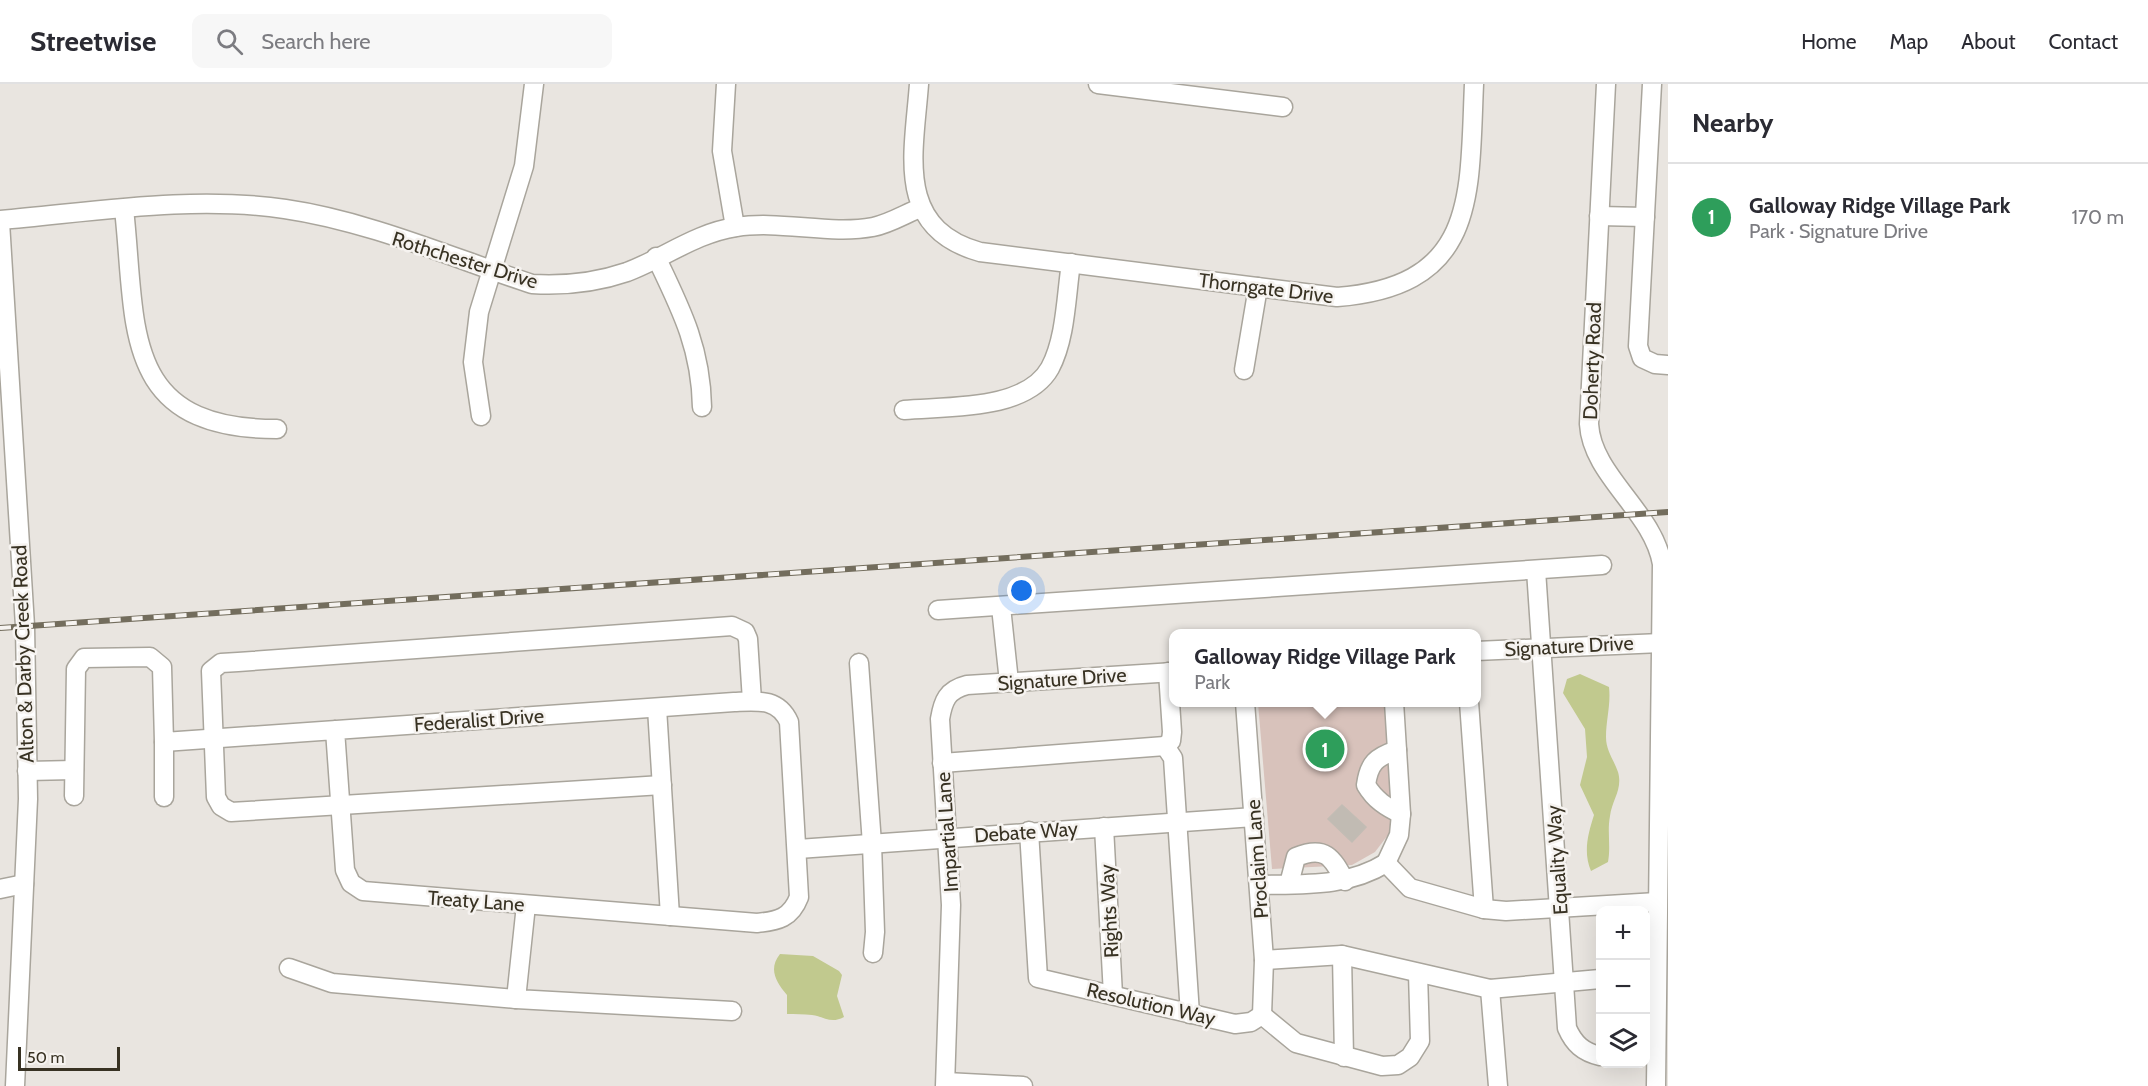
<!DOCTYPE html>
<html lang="en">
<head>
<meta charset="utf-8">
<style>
	body { margin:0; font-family:Cabin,sans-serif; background:#f7f7f7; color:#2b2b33 }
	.controls { position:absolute; right:18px; bottom:18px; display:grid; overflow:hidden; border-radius:12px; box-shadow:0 6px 24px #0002 }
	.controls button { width:54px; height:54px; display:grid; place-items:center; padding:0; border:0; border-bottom:2px solid #e1e1e2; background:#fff; color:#2b2b33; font:30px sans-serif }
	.scale { position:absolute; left:18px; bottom:15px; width:102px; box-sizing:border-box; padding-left:6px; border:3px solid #383223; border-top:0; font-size:16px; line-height:21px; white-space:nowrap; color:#383223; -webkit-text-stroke:4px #f6f3f0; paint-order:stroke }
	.you { position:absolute; left:1022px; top:507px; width:21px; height:21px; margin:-15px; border:4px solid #fff; border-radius:50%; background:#1a73e8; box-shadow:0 0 0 9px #1a73e833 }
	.badge { display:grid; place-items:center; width:39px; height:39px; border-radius:50%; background:#8165e2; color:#fff; font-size:20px; font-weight:700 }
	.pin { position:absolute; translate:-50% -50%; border:3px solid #fff; box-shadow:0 2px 6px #0006 }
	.popup { position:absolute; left:1169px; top:545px; width:312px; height:78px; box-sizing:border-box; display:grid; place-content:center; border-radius:12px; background:#fff; filter:drop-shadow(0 2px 4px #0005); font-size:20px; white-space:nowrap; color:#7c7c81 }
	.popup b { font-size:22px; color:#2b2b33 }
	.popup::after { content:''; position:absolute; left:50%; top:100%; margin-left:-12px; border:12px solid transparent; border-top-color:#fff }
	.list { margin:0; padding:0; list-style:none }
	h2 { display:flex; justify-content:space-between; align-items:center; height:78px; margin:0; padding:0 24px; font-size:26px }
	h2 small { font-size:20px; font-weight:400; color:#7c7c81 }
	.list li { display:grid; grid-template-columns:39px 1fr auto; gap:18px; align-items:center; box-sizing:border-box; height:108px; padding:0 24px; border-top:2px solid #e1e1e2 }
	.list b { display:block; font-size:22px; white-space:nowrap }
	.list p { margin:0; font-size:20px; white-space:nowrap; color:#7c7c81 }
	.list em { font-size:20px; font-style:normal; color:#7c7c81 }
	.icon { flex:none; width:33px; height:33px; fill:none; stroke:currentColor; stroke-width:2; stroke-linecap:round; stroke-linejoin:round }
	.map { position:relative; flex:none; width:1668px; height:1002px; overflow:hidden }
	header { display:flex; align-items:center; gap:36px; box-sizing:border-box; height:84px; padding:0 30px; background:#fff; border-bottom:2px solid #e1e1e2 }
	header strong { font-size:28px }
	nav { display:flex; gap:33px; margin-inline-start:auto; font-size:21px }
	.search { width:420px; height:54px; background:#f7f7f7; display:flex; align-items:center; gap:15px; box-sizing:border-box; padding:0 21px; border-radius:12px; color:#7c7c81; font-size:22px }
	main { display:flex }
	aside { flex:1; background:#fff }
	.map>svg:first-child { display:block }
	.green { fill:#d8c2bb }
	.water { fill:#c1c98e }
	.building { fill:#c1bbb3; stroke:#c2bcb4; stroke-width:1.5 }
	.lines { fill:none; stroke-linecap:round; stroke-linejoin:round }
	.minor-casing { stroke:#a9a59c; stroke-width:21 }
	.minor { stroke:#fff; stroke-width:18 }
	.rail-casing { stroke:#736d5d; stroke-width:6 }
	.rail { stroke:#f6f3f0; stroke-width:4; stroke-dasharray:11; stroke-linecap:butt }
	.labels { text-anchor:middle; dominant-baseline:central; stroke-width:5; stroke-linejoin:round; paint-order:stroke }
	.street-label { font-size:20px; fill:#383223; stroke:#f6f3f0 }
</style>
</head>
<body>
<header>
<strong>Streetwise</strong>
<div class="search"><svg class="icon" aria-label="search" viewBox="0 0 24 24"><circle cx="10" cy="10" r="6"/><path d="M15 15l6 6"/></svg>Search here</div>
<nav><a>Home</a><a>Map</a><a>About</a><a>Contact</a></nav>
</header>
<main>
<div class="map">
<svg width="1668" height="1002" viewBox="0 0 1668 1002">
	<rect width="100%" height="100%" fill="#e9e5e0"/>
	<path class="green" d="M1258,619H1384L1393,716L1391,747L1375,768L1352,781L1272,785Z"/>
	<g class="water">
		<path d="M1580,590L1609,603C1611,620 1606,636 1606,653C1606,667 1614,676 1618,688C1623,705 1612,716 1610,732C1607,748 1611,762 1608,778L1591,787C1583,768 1588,750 1594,731L1580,701L1587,673L1585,645L1563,609L1567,595Z"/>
		<path d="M780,870L813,872L839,887L842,891L837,912L844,933C831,940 825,933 812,931C804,930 795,930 787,930V911C776,898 768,885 780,870Z"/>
	</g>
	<path class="building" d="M1342,721L1366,743L1352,758L1328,735Z"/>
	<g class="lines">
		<g class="minor-casing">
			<g id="minor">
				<path d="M726,0L722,67L735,143"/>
				<path d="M919,0C914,69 894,144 980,168L1337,213C1478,202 1469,112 1474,0"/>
				<path d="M1098,0L1283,23"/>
				<path d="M1606,0L1589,340C1592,392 1653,427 1662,480L1656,1002"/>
				<path d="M1652,0L1638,262L1642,274L1655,280L1668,281"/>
				<path d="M124,125C137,241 119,345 277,345"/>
				<path d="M1599,132L1645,133"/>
				<path d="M0,136C93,128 192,111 285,125C368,137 453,174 532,200C566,202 595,199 627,188C664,174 696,149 736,143C781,136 829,151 873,143C889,140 905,130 920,124"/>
				<path d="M0,138L25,542L28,715L15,1002"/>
				<path d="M656,173C681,225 701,264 702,323"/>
				<path d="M1244,286L1258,203"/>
				<path d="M904,326C947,322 1026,327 1050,284C1066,254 1066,212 1071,179"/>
				<path d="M481,332L473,278L479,228L524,82L534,0"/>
				<path d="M1536,486L1567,944C1574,960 1583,968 1600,972"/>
				<path d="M1001,523L1009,598"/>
				<path d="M938,526L1602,481"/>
				<path d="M1476,567L1661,559"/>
				<path d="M859,579L872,760L875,848L873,869"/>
				<path d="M1245,618L1264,876L1262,931"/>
				<path d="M1469,618L1484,825"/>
				<path d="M657,624L670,832"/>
				<path d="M164,658V713"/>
				<path d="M1165,662L1173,674L1190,930"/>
				<path d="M1397,666C1376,673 1369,679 1366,701C1375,716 1386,723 1401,730"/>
				<path d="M942,679L1165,662L1171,657L1172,648L1168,588"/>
				<path d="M27,687L74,686"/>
				<path d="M662,701L231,728L221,722L216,713L211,587L221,579L238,578L732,542L745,548L748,555L752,617"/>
				<path d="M74,712L76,585L84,574L150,573L162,583L164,658L734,618C758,617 778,614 789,638L799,813C791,834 778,837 757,839L363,807L351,799L345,786L335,646"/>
				<path d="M1104,743L1113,911"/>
				<path d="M1029,747L1038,894L1235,940L1251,938L1262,931"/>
				<path d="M798,765L1254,733"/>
				<path d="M1386,779L1399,751L1401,730L1394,618"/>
				<path d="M1289,800L1296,773C1325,761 1332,773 1345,797"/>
				<path d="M1259,801C1303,800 1348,803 1386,779L1410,804L1484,825L1506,827L1657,818"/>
				<path d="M0,805L24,800"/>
				<path d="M526,821L516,915L732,927"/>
				<path d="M1342,871L1344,973"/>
				<path d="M1264,876L1342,871L1490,905L1600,895"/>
				<path d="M289,884L332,899L516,915"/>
				<path d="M1490,905L1498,1002"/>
				<path d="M1262,931L1296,959L1382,982L1398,981L1410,973L1420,957L1418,889"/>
				<path d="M946,998L1023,1002"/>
				<path d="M945,1002L951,821L940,635C943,617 947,606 967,601L1174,588"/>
			</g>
		</g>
		<use href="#minor" class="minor"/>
		<g class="rail-casing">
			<path id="rail" d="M0,544L1668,428"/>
		</g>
		<use href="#rail" class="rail"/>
	</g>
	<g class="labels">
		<g class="street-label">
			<text transform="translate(465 176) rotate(17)">Rothchester Drive</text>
			<text transform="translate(1266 204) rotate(7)">Thorngate Drive</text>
			<text transform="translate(1592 277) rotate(-88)">Doherty Road</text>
			<text transform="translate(1569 562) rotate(-3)">Signature Drive</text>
			<text transform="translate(23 570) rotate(-92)">Alton &amp; Darby Creek Road</text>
			<text transform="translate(1062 595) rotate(-4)">Signature Drive</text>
			<text transform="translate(479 636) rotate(-4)">Federalist Drive</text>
			<text transform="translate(947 748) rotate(-94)">Impartial Lane</text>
			<text transform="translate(1026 748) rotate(-4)">Debate Way</text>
			<text transform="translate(1257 775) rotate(-94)">Proclaim Lane</text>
			<text transform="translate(1557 776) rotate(-94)">Equality Way</text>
			<text transform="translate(476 817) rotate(4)">Treaty Lane</text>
			<text transform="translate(1109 827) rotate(-93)">Rights Way</text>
			<text transform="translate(1151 920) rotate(13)">Resolution Way</text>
		</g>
	</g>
</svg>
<div class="controls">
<button>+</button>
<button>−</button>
<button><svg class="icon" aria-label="layers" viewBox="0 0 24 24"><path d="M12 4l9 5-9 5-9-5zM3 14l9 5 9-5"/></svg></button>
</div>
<div class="scale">50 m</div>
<div class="you"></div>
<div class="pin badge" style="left:1325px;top:665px;background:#2e9e5b">1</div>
<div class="popup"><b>Galloway Ridge Village Park</b>Park</div>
</div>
<aside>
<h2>Nearby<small></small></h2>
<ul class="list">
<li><span class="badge" style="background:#2e9e5b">1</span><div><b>Galloway Ridge Village Park</b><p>Park · Signature Drive</p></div><em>170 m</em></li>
</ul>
</aside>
</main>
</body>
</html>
